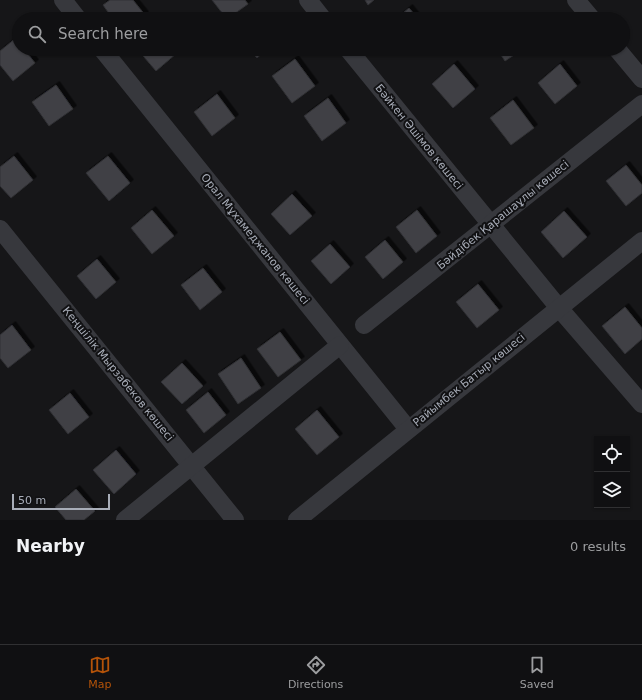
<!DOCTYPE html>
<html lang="en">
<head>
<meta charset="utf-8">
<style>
	body { margin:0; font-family:"DejaVu Sans",sans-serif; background:#1e1e20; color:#f1f3f6 }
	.controls { position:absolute; right:12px; bottom:12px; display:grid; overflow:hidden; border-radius:0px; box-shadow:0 1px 3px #0004 }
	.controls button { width:36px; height:36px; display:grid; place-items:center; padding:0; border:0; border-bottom:1px solid #303032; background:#101012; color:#f1f3f6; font:20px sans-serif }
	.scale { position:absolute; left:12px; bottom:10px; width:98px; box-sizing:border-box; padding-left:4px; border:2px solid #a8adb8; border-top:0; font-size:11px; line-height:14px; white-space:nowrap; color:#a8adb8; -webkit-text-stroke:3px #111113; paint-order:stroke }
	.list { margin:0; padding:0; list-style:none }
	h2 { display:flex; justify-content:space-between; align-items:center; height:52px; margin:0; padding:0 16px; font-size:17px }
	h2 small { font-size:13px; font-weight:400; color:#9c9d9f }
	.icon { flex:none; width:22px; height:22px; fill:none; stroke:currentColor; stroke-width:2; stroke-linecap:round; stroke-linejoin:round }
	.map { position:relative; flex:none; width:642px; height:520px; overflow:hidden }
	.search { position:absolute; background:#101012; box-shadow:0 1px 3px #0004; left:12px; right:12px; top:12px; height:44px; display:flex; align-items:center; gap:10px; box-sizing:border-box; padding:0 14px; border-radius:22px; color:#9c9d9f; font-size:15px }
	.sheet { height:124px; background:#101012 }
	nav { display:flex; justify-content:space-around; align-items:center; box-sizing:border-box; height:56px; border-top:1px solid #303032; background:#101012; font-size:11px; color:#9c9d9f }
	nav a { display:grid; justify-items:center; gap:2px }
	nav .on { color:#b45309 }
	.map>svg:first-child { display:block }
	.building { fill:#404145; stroke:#303034; filter:url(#shadow) }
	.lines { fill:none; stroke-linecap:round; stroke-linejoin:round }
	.minor { stroke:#37383d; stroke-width:18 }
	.labels { text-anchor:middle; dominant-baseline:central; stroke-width:4; stroke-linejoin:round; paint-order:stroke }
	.street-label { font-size:11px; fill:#a8adb8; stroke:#111113 }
</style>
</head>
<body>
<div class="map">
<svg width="642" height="520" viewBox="0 0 642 520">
	<defs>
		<filter id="shadow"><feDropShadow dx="3.5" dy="-3.5" stdDeviation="0" flood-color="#0009"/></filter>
	</defs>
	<rect width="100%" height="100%" fill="#161618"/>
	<g class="building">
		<path d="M110,0H133L145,15L140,19H113L103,5Z"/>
		<path d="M212,0H245L248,4L227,19Z"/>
		<path d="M365,0H374L368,5Z"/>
		<path d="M409,8L418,19H396Z"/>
		<path d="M16,38L19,43V49H24L35,63L13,81L0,65V51Z"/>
		<path d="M140,49H173L177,53L156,71L138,50Z"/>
		<path d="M249,49H267L257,58Z"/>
		<path d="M497,49H523L505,61Z"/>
		<path d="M295,59L315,86L292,103L272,76Z"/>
		<path d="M454,64L475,89L453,108L432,84Z"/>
		<path d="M560,64L577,86L555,104L538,83Z"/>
		<path d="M56,85L73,109L49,126L32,102Z"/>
		<path d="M217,94L235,118L212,136L194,112Z"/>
		<path d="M328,98L346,123L322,141L304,116Z"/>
		<path d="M513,100L534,128L511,145L490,118Z"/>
		<path d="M14,156L33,180L11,198L0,186V167Z"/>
		<path d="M108,156L130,183L109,201L86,173Z"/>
		<path d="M626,165L642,185V193L626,206L606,181Z"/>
		<path d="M292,194L312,216L290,235L271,214Z"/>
		<path d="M152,210L174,236L152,254L131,228Z"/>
		<path d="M417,210L437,236L416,253L396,227Z"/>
		<path d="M564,211L587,237L563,258L541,232Z"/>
		<path d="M385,240L403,262L383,279L365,257Z"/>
		<path d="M330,244L350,267L331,284L311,261Z"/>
		<path d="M97,259L116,282L96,299L77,276Z"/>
		<path d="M203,268L222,292L200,310L181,285Z"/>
		<path d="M478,284L499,310L477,328L456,302Z"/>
		<path d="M625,307L642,328V339L625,354L602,326Z"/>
		<path d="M12,325L31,350L8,368L0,358V335Z"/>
		<path d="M280,332L301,360L278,377L257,349Z"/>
		<path d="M241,358L261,388L238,404L218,374Z"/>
		<path d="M182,363L203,386L182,404L161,382Z"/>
		<path d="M208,392L226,415L204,433L186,410Z"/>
		<path d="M70,393L89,417L68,434L49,410Z"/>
		<path d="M317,410L339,437L317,455L295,429Z"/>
		<path d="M116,450L136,474L114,494L93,470Z"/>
		<path d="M76,489L95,511L84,520H66L55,507Z"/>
	</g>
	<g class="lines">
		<g class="minor">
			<path d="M63,0L78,19"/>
			<path d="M308,0L323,19"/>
			<path d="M576,0L592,19"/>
			<path d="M102,49L408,429"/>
			<path d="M348,49L559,308L642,404"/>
			<path d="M617,49L642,79"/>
			<path d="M0,229L235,520"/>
			<path d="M364,325L642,104"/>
			<path d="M125,520L340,345"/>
			<path d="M297,520L642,241"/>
		</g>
	</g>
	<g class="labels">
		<g class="street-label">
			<text transform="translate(419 137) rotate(51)">Бәйкен Әшімов көшесі</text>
			<text transform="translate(503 215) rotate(-39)">Бәйдібек Қарашаұлы көшесі</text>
			<text transform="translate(255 239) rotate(51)">Орал Мұхамеджанов көшесі</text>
			<text transform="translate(118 374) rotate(51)">Кеңшілік Мырзабеков көшесі</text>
			<text transform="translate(469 380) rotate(-39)">Райымбек Батыр көшесі</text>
		</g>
	</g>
</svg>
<div class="controls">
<button><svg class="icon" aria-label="locate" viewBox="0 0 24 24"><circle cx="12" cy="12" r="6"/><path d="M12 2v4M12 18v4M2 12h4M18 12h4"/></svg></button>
<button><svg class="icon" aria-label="layers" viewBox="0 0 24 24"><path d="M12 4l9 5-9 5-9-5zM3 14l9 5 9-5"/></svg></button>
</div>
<div class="scale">50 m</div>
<div class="search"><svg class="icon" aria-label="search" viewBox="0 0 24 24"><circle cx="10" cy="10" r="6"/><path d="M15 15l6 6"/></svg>Search here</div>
</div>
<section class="sheet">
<h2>Nearby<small>0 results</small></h2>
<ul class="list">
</ul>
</section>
<nav>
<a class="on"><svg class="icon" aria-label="map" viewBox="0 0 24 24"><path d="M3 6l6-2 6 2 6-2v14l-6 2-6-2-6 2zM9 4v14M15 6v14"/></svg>Map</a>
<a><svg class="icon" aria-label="directions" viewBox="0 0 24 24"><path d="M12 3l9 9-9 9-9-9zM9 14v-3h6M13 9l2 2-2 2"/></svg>Directions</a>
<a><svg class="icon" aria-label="saved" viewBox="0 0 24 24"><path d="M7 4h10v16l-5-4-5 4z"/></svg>Saved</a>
</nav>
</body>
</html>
